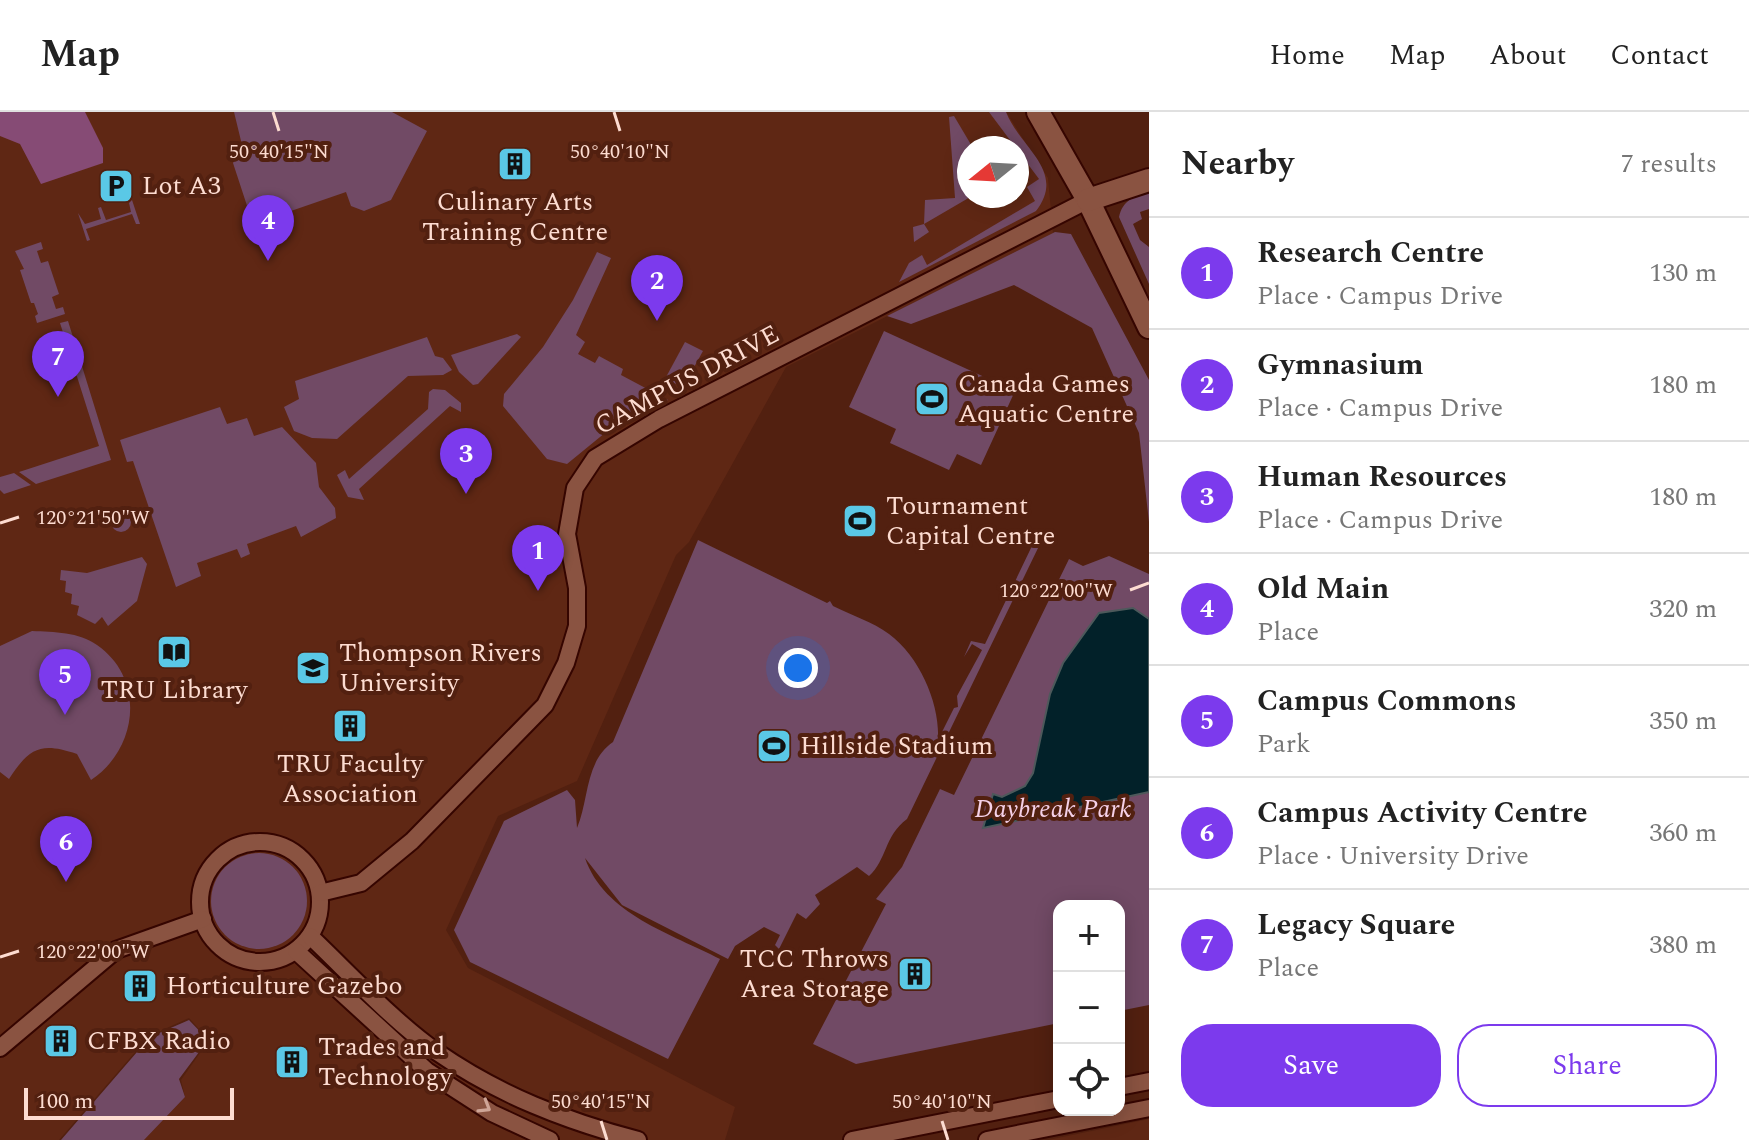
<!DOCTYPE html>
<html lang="en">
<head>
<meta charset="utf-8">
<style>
	body { margin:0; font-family:Spectral,serif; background:#f6f6f6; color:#222 }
	.controls { position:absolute; right:24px; bottom:24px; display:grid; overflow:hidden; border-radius:16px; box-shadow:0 4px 20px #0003 }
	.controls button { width:72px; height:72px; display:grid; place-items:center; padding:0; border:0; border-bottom:2px solid #e0e0e0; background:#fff; color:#222; font:40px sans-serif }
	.compass { position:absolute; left:957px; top:24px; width:72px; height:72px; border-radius:50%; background:#fff; box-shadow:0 4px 20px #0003; rotate:252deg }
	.scale { position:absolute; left:24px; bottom:20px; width:210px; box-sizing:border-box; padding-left:8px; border:4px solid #fddcd1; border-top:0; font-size:22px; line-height:28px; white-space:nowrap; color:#fddcd1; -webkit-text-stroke:6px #522010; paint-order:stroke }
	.you { position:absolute; left:798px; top:556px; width:28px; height:28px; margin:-20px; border:6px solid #fff; border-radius:50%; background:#1a73e8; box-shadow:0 0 0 12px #1a73e833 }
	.badge { display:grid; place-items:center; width:52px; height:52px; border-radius:50%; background:#7c3aed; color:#fff; font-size:26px; font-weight:700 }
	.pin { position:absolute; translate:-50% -66px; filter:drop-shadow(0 2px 4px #0008) }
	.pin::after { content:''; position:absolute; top:42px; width:28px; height:24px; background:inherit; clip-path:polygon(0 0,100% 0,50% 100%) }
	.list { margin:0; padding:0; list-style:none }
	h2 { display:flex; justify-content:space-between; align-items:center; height:104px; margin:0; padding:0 32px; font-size:34px }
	h2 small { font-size:26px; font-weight:400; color:#767676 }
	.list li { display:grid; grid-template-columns:52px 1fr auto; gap:24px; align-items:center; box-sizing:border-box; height:112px; padding:0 32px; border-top:2px solid #e0e0e0 }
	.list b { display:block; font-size:30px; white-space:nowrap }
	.list p { margin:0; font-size:26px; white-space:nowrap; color:#767676 }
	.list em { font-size:26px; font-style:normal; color:#767676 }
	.actions { display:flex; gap:16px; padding:24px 32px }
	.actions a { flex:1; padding:18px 0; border:2px solid #7c3aed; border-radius:32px; text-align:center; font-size:28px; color:#7c3aed }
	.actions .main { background:#7c3aed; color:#fff }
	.icon { flex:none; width:44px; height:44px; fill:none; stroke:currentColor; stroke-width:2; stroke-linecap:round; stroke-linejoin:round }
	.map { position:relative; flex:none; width:1149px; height:1028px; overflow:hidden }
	header { display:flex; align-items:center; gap:48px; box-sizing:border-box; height:112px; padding:0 40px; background:#fff; border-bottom:2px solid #e0e0e0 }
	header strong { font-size:38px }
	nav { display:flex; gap:44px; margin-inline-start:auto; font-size:28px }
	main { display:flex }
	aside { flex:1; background:#fff }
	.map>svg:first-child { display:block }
	.built { fill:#5f2714; fill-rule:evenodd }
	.green { fill:#714a65 }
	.forest { fill:#864b75 }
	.water { fill:#022129; stroke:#4d595b; stroke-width:2 }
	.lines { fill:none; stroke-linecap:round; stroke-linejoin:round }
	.street-casing { stroke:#350500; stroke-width:20 }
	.secondary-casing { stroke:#350500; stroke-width:26 }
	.street { stroke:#8a5341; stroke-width:16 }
	.secondary { stroke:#8a5341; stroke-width:22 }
	.oneway { stroke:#cfa597 }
	.ticks { fill:none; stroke:#fddcd1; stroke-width:3 }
	.labels { text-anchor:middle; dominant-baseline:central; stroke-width:8; stroke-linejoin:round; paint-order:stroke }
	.poi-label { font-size:26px; fill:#fddcd1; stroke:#522010; text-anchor:start }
	.street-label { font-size:26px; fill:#fddcd1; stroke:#522010 }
	.park-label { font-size:26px; font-style:italic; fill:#f5d1e8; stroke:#522010 }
	.ticks-label { font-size:20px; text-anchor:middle; fill:#fddcd1; stroke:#522010; stroke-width:8; stroke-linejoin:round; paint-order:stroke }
</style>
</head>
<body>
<header>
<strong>Map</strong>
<nav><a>Home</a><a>Map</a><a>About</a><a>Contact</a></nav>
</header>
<main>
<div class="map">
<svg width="1149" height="1028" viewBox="0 0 1149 1028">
	<rect width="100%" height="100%" fill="#522010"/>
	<g class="built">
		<path d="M0,0H1006L1048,66L1053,121L786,255L689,430L676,443L577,669L498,704L446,818L468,856L735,995L725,1028H144L185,985L181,968L209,928L189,906L149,924L59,1028H0ZM969,36H1017V84H969Z"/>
		<path d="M1149,1007V1028H1048Z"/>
	</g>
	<g class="green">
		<path d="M234,0H392L427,19L391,88L364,99L351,94L346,80L253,112L233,51L242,33Z"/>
		<path d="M989,0H1006C1020,36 1067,59 1036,99L899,170L909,151L922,143L927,153L1035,89L1027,75L1039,67Z"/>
		<path d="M954,4L973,36H969L972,84L924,112L929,120L914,130L913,115L924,112L925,88L955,86L949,5Z"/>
		<path d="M1149,80V97L1140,100L1142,107L1133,112L1140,128L1149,135V172L1119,105C1123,88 1133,85 1149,80Z"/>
		<path d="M132,88L140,112H136L132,102L86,117L90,128L87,129L78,101L85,112L101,107L98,96L101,95L106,108L131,100L129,91Z"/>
		<path d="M1055,120L1071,122L1149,268V410L1139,321L1092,216L1014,173L911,212L887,204Z"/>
		<path d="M41,130L43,137L37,139L41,151L48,149L59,182L52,185L56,197L63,195L65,202L37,211L35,204L38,202L34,191H31L20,158L24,157L15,139Z"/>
		<path d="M597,140L611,146L576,223L585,230L578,242L595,251L599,244L623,257L621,263L668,288L611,316L567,352L547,347L503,294L504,282L543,235L573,188Z"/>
		<path d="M68,209L111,348L36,372L19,360L99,334L60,211Z"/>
		<path d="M884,219L1015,279L981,353L957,342L949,358L890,331L896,317L849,295Z"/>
		<path d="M517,222L521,225L478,272L473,273L459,260L451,243Z"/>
		<path d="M427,225L435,244L443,246L452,258L443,263L408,264L337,327L312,326L294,319L284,295L299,287L295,269Z"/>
		<path d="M685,230L703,239L683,275L665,267Z"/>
		<path d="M433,277L445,278L461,291V300L450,294L359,377L364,388L348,385L337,363L345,358L349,367L428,297L429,280Z"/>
		<path d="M220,295L227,312L247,306L254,324L282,315L316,351L319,375L335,396L336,406L301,425L296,414L247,432L250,442L241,446L237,437L197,451L201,464L176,475L133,349L127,350L120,328Z"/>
		<path d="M14,361L31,373L4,382L0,378V365Z"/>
		<circle cx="121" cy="410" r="10"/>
		<path d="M698,428L827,491L830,489L833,494C851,503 873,510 889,522C921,546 940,593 938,628L954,596L958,595L957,584L982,538L972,532L964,545L971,529L985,532L1031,436L1028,429L1039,434L907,707C884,724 887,748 869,764L857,755L815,783L820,792L806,807L797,801L779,837L775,833L780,823L764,815L735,834L728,847L622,793L585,746C604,802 672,822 720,847L668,947L470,850L454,818L504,709L567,678L575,688L577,716C589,688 585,649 613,630Z"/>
		<path d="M1109,444L1149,462V893L1119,899V794H1059V911L856,952L813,932L886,792L876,787L902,755L940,677L954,683L1069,447L1083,454Z"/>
		<path d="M142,445L147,452L137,489L108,514L102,505L95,512L77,503L79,494L71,492L72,482L65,480L66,469L60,468L61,458L87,461Z"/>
		<path d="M32,519C54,520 79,520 97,533C146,567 138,637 91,668L77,642C41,630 30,635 9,667L0,660V534Z"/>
		<circle cx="259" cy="789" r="48"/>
		<path d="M189,908L208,928L179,967L185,985L144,1028H61L150,925Z"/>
	</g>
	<path class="forest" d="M0,0H85L103,36V51L41,72L20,32L0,24Z"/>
	<path class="water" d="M1133,496L1149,507V680L983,716L993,682L1002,685L1025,674L1033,661L1050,582L1063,551L1099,501Z"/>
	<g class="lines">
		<g class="street-casing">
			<g id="street">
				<circle cx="260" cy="790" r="60"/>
				<path d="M320,781L361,771L412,729L545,593L566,551L577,514V476L567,422L575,376L595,346L659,307L1088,88"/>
				<path d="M310,824C349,861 394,910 437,940C499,983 566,1009 638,1028"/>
				<path d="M296,839L427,959L492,1001L550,1028"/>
				<path d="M0,936L116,838L203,807"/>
				<path d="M1119,975L1149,969"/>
				<path d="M852,1028L1059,987"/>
				<path d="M987,1028L1149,996"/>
			</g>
		</g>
		<g class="secondary-casing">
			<g id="secondary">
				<path d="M1038,0L1088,88L1149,215"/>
				<path d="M1088,88L1149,68"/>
			</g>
		</g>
		<use href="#street" class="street"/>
		<use href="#secondary" class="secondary"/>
	</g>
	<defs><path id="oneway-chevron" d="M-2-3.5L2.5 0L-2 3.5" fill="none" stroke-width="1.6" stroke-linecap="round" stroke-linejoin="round" transform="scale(2)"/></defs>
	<use class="oneway" href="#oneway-chevron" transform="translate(485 995) rotate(31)"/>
	<path class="ticks" d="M273,0L279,19M614,0L620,19M0,411L19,405M1130,478L1149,471M0,845L19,839M601,1009L607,1028M942,1009L948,1028"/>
	<defs>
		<g id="building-square" transform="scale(1.8)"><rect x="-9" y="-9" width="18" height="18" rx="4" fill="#5ac8e6" stroke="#522010"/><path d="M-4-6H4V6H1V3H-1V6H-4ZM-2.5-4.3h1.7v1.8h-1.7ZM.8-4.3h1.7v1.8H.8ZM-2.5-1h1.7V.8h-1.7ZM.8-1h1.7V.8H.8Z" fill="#111"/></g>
		<g id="parking-square" transform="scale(1.8)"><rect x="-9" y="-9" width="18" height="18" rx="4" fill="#5ac8e6" stroke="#522010"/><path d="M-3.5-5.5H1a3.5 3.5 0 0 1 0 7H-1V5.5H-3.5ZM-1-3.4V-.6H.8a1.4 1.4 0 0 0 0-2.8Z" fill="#111"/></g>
		<g id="stadium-square" transform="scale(1.8)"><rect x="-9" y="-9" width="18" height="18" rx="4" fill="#5ac8e6" stroke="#522010"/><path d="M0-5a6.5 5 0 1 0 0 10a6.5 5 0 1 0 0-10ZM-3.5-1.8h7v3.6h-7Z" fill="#111"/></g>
		<g id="library-square" transform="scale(1.8)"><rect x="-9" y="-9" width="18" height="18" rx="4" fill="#5ac8e6" stroke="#522010"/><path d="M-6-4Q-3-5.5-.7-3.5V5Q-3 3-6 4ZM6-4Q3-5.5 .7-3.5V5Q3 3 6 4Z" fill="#111"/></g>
		<g id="university-square" transform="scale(1.8)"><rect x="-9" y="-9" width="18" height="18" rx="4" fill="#5ac8e6" stroke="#522010"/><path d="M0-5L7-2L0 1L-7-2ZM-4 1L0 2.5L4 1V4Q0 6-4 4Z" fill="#111"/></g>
	</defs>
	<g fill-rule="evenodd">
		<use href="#building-square" x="515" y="52"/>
		<use href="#parking-square" x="116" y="74"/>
		<use href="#stadium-square" x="932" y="287"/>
		<use href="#stadium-square" x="860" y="409"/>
		<use href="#library-square" x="174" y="540"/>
		<use href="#university-square" x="313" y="556"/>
		<use href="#building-square" x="350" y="614"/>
		<use href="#stadium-square" x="774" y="634"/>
		<use href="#building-square" x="915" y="862"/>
		<use href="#building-square" x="140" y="874"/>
		<use href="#building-square" x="61" y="929"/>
		<use href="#building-square" x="292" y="950"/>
	</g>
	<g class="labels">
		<g class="poi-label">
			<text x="142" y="74">Lot A3</text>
			<text x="515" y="90" text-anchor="middle">Culinary Arts<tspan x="515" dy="30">Training Centre</tspan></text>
			<text x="958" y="272">Canada Games<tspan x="958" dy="30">Aquatic Centre</tspan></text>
			<text x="886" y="394">Tournament<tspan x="886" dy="30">Capital Centre</tspan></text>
			<text x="339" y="541">Thompson Rivers<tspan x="339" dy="30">University</tspan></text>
			<text x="174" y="578" text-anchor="middle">TRU Library</text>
			<text x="800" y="634">Hillside Stadium</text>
			<text x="350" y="652" text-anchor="middle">TRU Faculty<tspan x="350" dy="30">Association</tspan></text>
			<text x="889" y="847" text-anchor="end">TCC Throws<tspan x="889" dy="30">Area Storage</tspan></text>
			<text x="166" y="874">Horticulture Gazebo</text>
			<text x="87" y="929">CFBX Radio</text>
			<text x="318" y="935">Trades and<tspan x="318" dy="30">Technology</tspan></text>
		</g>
		<g class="street-label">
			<text transform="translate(687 268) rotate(-28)">CAMPUS DRIVE</text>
		</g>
		<g class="park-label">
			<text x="1053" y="697">Daybreak Park</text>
		</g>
	</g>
	<g class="ticks-label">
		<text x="279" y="46">50°40'15"N</text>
		<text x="620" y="46">50°40'10"N</text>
		<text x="93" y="412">120°21'50"W</text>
		<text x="1056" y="485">120°22'00"W</text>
		<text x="93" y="846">120°22'00"W</text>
		<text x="601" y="996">50°40'15"N</text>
		<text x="942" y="996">50°40'10"N</text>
	</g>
</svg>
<div class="controls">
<button>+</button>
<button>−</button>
<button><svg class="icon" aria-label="locate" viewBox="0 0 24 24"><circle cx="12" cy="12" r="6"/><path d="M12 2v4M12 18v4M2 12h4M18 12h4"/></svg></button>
</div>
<svg class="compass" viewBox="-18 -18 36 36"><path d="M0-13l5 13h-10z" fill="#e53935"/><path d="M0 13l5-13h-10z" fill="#767676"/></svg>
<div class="scale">100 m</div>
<div class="you"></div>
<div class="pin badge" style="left:538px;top:479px">1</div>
<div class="pin badge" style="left:657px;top:209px">2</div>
<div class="pin badge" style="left:466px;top:382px">3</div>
<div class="pin badge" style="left:268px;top:149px">4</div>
<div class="pin badge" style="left:65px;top:603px">5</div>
<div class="pin badge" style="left:66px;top:770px">6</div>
<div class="pin badge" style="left:58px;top:285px">7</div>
</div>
<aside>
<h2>Nearby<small>7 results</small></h2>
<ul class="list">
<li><span class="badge">1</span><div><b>Research Centre</b><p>Place · Campus Drive</p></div><em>130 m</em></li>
<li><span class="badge">2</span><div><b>Gymnasium</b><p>Place · Campus Drive</p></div><em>180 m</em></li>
<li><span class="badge">3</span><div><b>Human Resources</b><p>Place · Campus Drive</p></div><em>180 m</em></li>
<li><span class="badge">4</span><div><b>Old Main</b><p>Place</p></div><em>320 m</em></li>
<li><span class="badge">5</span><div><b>Campus Commons</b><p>Park</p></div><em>350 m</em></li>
<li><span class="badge">6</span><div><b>Campus Activity Centre</b><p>Place · University Drive</p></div><em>360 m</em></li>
<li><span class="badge">7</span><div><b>Legacy Square</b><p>Place</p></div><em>380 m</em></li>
</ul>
<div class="actions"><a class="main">Save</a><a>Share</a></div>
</aside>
</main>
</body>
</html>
